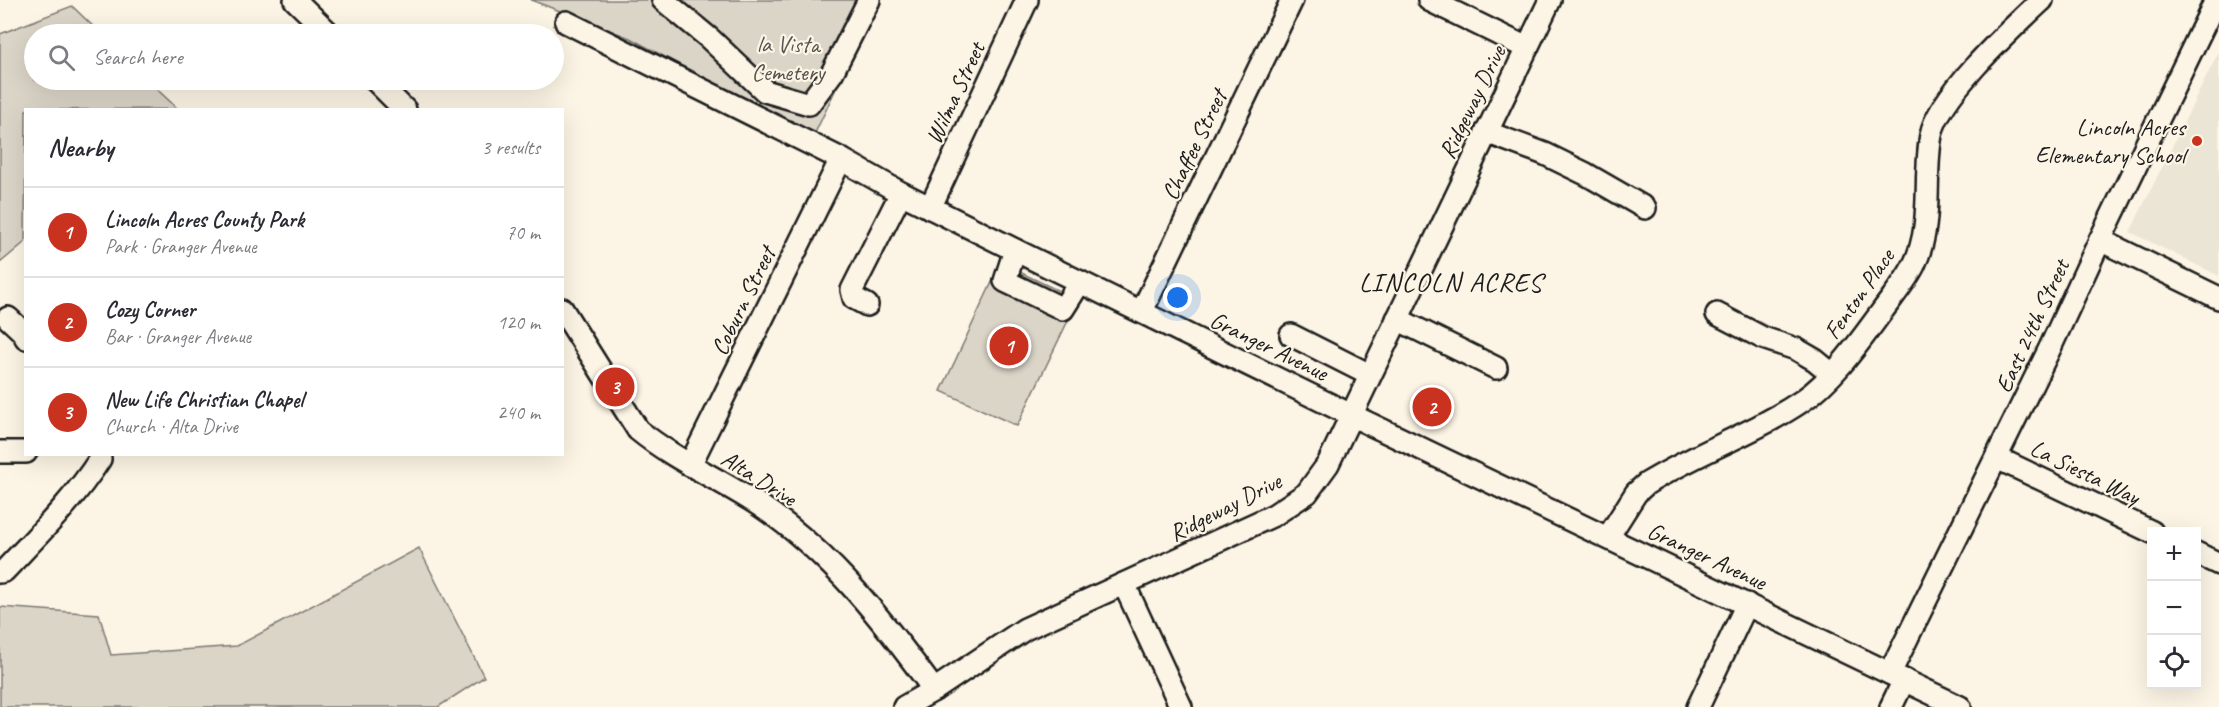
<!DOCTYPE html>
<html lang="en">
<head>
<meta charset="utf-8">
<style>
	body { margin:0; font-family:Caveat,sans-serif; background:#f7f7f7; color:#2b2b33 }
	.controls { position:absolute; right:18px; bottom:18px; display:grid; overflow:hidden; border-radius:0px; box-shadow:0 6px 24px #0002 }
	.controls button { width:54px; height:54px; display:grid; place-items:center; padding:0; border:0; border-bottom:2px solid #e1e1e2; background:#fff; color:#2b2b33; font:30px sans-serif }
	.you { position:absolute; left:1178px; top:298px; width:21px; height:21px; margin:-15px; border:4px solid #fff; border-radius:50%; background:#1a73e8; box-shadow:0 0 0 9px #1a73e833 }
	.badge { display:grid; place-items:center; width:39px; height:39px; border-radius:50%; background:#c8321e; color:#fff; font-size:20px; font-weight:700 }
	.pin { position:absolute; translate:-50% -50%; border:3px solid #fff; box-shadow:0 2px 6px #0006 }
	.list { margin:0; padding:0; list-style:none }
	h2 { display:flex; justify-content:space-between; align-items:center; height:78px; margin:0; padding:0 24px; font-size:26px }
	h2 small { font-size:20px; font-weight:400; color:#7c7c81 }
	.list li { display:grid; grid-template-columns:39px 1fr auto; gap:18px; align-items:center; box-sizing:border-box; height:90px; padding:0 24px; border-top:2px solid #e1e1e2 }
	.list b { display:block; font-size:22px; white-space:nowrap }
	.list p { margin:0; font-size:20px; white-space:nowrap; color:#7c7c81 }
	.list em { font-size:20px; font-style:normal; color:#7c7c81 }
	.icon { flex:none; width:33px; height:33px; fill:none; stroke:currentColor; stroke-width:2; stroke-linecap:round; stroke-linejoin:round }
	.map { position:relative; flex:none; width:2219px; height:707px; overflow:hidden }
	.search { position:absolute; background:#fff; box-shadow:0 6px 24px #0002; left:24px; top:24px; width:540px; height:66px; display:flex; align-items:center; gap:15px; box-sizing:border-box; padding:0 21px; border-radius:33px; color:#7c7c81; font-size:22px }
	.panel { position:absolute; background:#fff; box-shadow:0 6px 24px #0002; left:24px; top:108px; width:540px; height:348px; border-radius:0px }
	.map>svg:first-child { display:block }
	.built { fill:#ebe5d6 }
	.green { fill:#dbd5c8; stroke:#7c7872; stroke-width:1.5 }
	.lines { fill:none; stroke-linecap:round; stroke-linejoin:round }
	.minor-casing { stroke:#1c1c1c; stroke-width:26 }
	.minor { stroke:#fcf5e5; stroke-width:21 }
	.poi-dot { fill:#c8321e; stroke:#fcf5e5; stroke-width:2 }
	.labels { text-anchor:middle; dominant-baseline:central; stroke-width:4.5; stroke-linejoin:round; paint-order:stroke }
	.park-label { font-size:24px; fill:#555450; stroke:#fcf5e5 }
	.street-label { font-size:24px; fill:#1c1c1c; stroke:#fcf5e5 }
	.poi-label { font-size:24px; fill:#1c1c1c; stroke:#fcf5e5; text-anchor:end }
	.quarter-label { font-size:27px; letter-spacing:1.5px; fill:#1c1c1c; stroke:#fcf5e5 }
</style>
</head>
<body>
<div class="map">
<svg width="2219" height="707" viewBox="0 0 2219 707">
	<rect width="100%" height="100%" fill="#fcf5e5"/>
	<filter id="ink" filterUnits="userSpaceOnUse"><feTurbulence type="fractalNoise" baseFrequency=".0167" numOctaves="2"/><feDisplacementMap in="SourceGraphic" scale="12" xChannelSelector="R" yChannelSelector="G"/><feConvolveMatrix kernelMatrix="1 2 1 2 8 2 1 2 1" color-interpolation-filters="sRGB"/></filter>
	<g filter="url(#ink)">
		<path class="built" d="M2219,51V276L2130,232Z"/>
		<g class="green">
			<path d="M531,0H878L815,133L746,101L630,38Z"/>
			<path d="M72,6L101,34H34V80H147L178,109L26,110L25,242L0,263V34Z"/>
			<path d="M1001,263L1078,300L1017,426L941,391Z"/>
			<path d="M419,548L484,677L438,707H0V607L99,614L111,655L237,646Z"/>
		</g>
		<g class="lines">
			<g class="minor-casing">
				<g id="minor">
					<path d="M295,0L330,34"/>
					<path d="M663,0L709,38L765,91L809,104L832,73L869,0"/>
					<path d="M1429,0L1527,48"/>
					<path d="M566,22L841,159L901,193L1015,250L1351,415L1960,707"/>
					<path d="M375,80L405,110"/>
					<path d="M1486,132L1545,154L1586,174L1645,208"/>
					<path d="M930,208L1027,0"/>
					<path d="M2100,240L2219,298"/>
					<path d="M1015,250L1005,281L1063,309L1080,282"/>
					<path d="M867,305L854,298L852,290L901,193"/>
					<path d="M562,309L638,430C676,461 722,480 762,507C832,554 885,623 934,690"/>
					<path d="M1142,311L1292,0"/>
					<path d="M1717,314L1763,338L1796,349L1815,360L1832,374"/>
					<path d="M8,318L23,332L26,338"/>
					<path d="M1397,319L1496,368"/>
					<path d="M1291,335L1370,375"/>
					<path d="M0,452H26"/>
					<path d="M1997,458L2152,532"/>
					<path d="M690,465L841,159"/>
					<path d="M1608,537L1636,493L1646,484C1696,453 1753,434 1802,401C1835,378 1860,341 1883,310C1894,295 1906,281 1914,265C1934,224 1923,178 1931,135C1938,96 2012,28 2042,0"/>
					<path d="M2196,553L2219,564"/>
					<path d="M0,572L4,571C38,535 73,501 100,459"/>
					<path d="M1124,584L1181,707"/>
					<path d="M1890,673L2050,348L2100,240L2216,0"/>
					<path d="M904,707L934,690L1025,629L1274,515L1307,493L1328,464L1550,0"/>
					<path d="M1698,707L1747,604"/>
					<path d="M1891,707L1904,680"/>
				</g>
			</g>
			<use href="#minor" class="minor"/>
		</g>
	</g>
	<circle class="poi-dot" cx="2197" cy="141" r="6"/>
	<g class="labels">
		<g class="park-label">
			<text x="788" y="44">la Vista<tspan x="788" dy="28">Cemetery</tspan></text>
		</g>
		<g class="street-label">
			<text transform="translate(955 93) rotate(-65)">Wilma Street</text>
			<text transform="translate(1472 102) rotate(-64)">Ridgeway Drive</text>
			<text transform="translate(1194 145) rotate(-64)">Chaffee Street</text>
			<text transform="translate(1859 294) rotate(-55)">Fenton Place</text>
			<text transform="translate(743 301) rotate(-64)">Coburn Street</text>
			<text transform="translate(2032 326) rotate(-65)">East 24th Street</text>
			<text transform="translate(1269 346) rotate(26)">Granger Avenue</text>
			<text transform="translate(2085 472) rotate(26)">La Siesta Way</text>
			<text transform="translate(759 478) rotate(32)">Alta Drive</text>
			<text transform="translate(1225 507) rotate(-27)">Ridgeway Drive</text>
			<text transform="translate(1707 556) rotate(25)">Granger Avenue</text>
		</g>
		<g class="poi-label">
			<text x="2185" y="127">Lincoln Acres<tspan x="2185" dy="28">Elementary School</tspan></text>
		</g>
		<g class="quarter-label">
			<text x="1451" y="282">LINCOLN ACRES</text>
		</g>
	</g>
</svg>
<div class="controls">
<button>+</button>
<button>−</button>
<button><svg class="icon" aria-label="locate" viewBox="0 0 24 24"><circle cx="12" cy="12" r="6"/><path d="M12 2v4M12 18v4M2 12h4M18 12h4"/></svg></button>
</div>
<div class="you"></div>
<div class="pin badge" style="left:1009px;top:346px">1</div>
<div class="pin badge" style="left:1432px;top:407px">2</div>
<div class="pin badge" style="left:615px;top:387px">3</div>
<div class="search"><svg class="icon" aria-label="search" viewBox="0 0 24 24"><circle cx="10" cy="10" r="6"/><path d="M15 15l6 6"/></svg>Search here</div>
<section class="panel">
<h2>Nearby<small>3 results</small></h2>
<ul class="list">
<li><span class="badge">1</span><div><b>Lincoln Acres County Park</b><p>Park · Granger Avenue</p></div><em>70 m</em></li>
<li><span class="badge">2</span><div><b>Cozy Corner</b><p>Bar · Granger Avenue</p></div><em>120 m</em></li>
<li><span class="badge">3</span><div><b>New Life Christian Chapel</b><p>Church · Alta Drive</p></div><em>240 m</em></li>
</ul>
</section>
</div>
</body>
</html>
